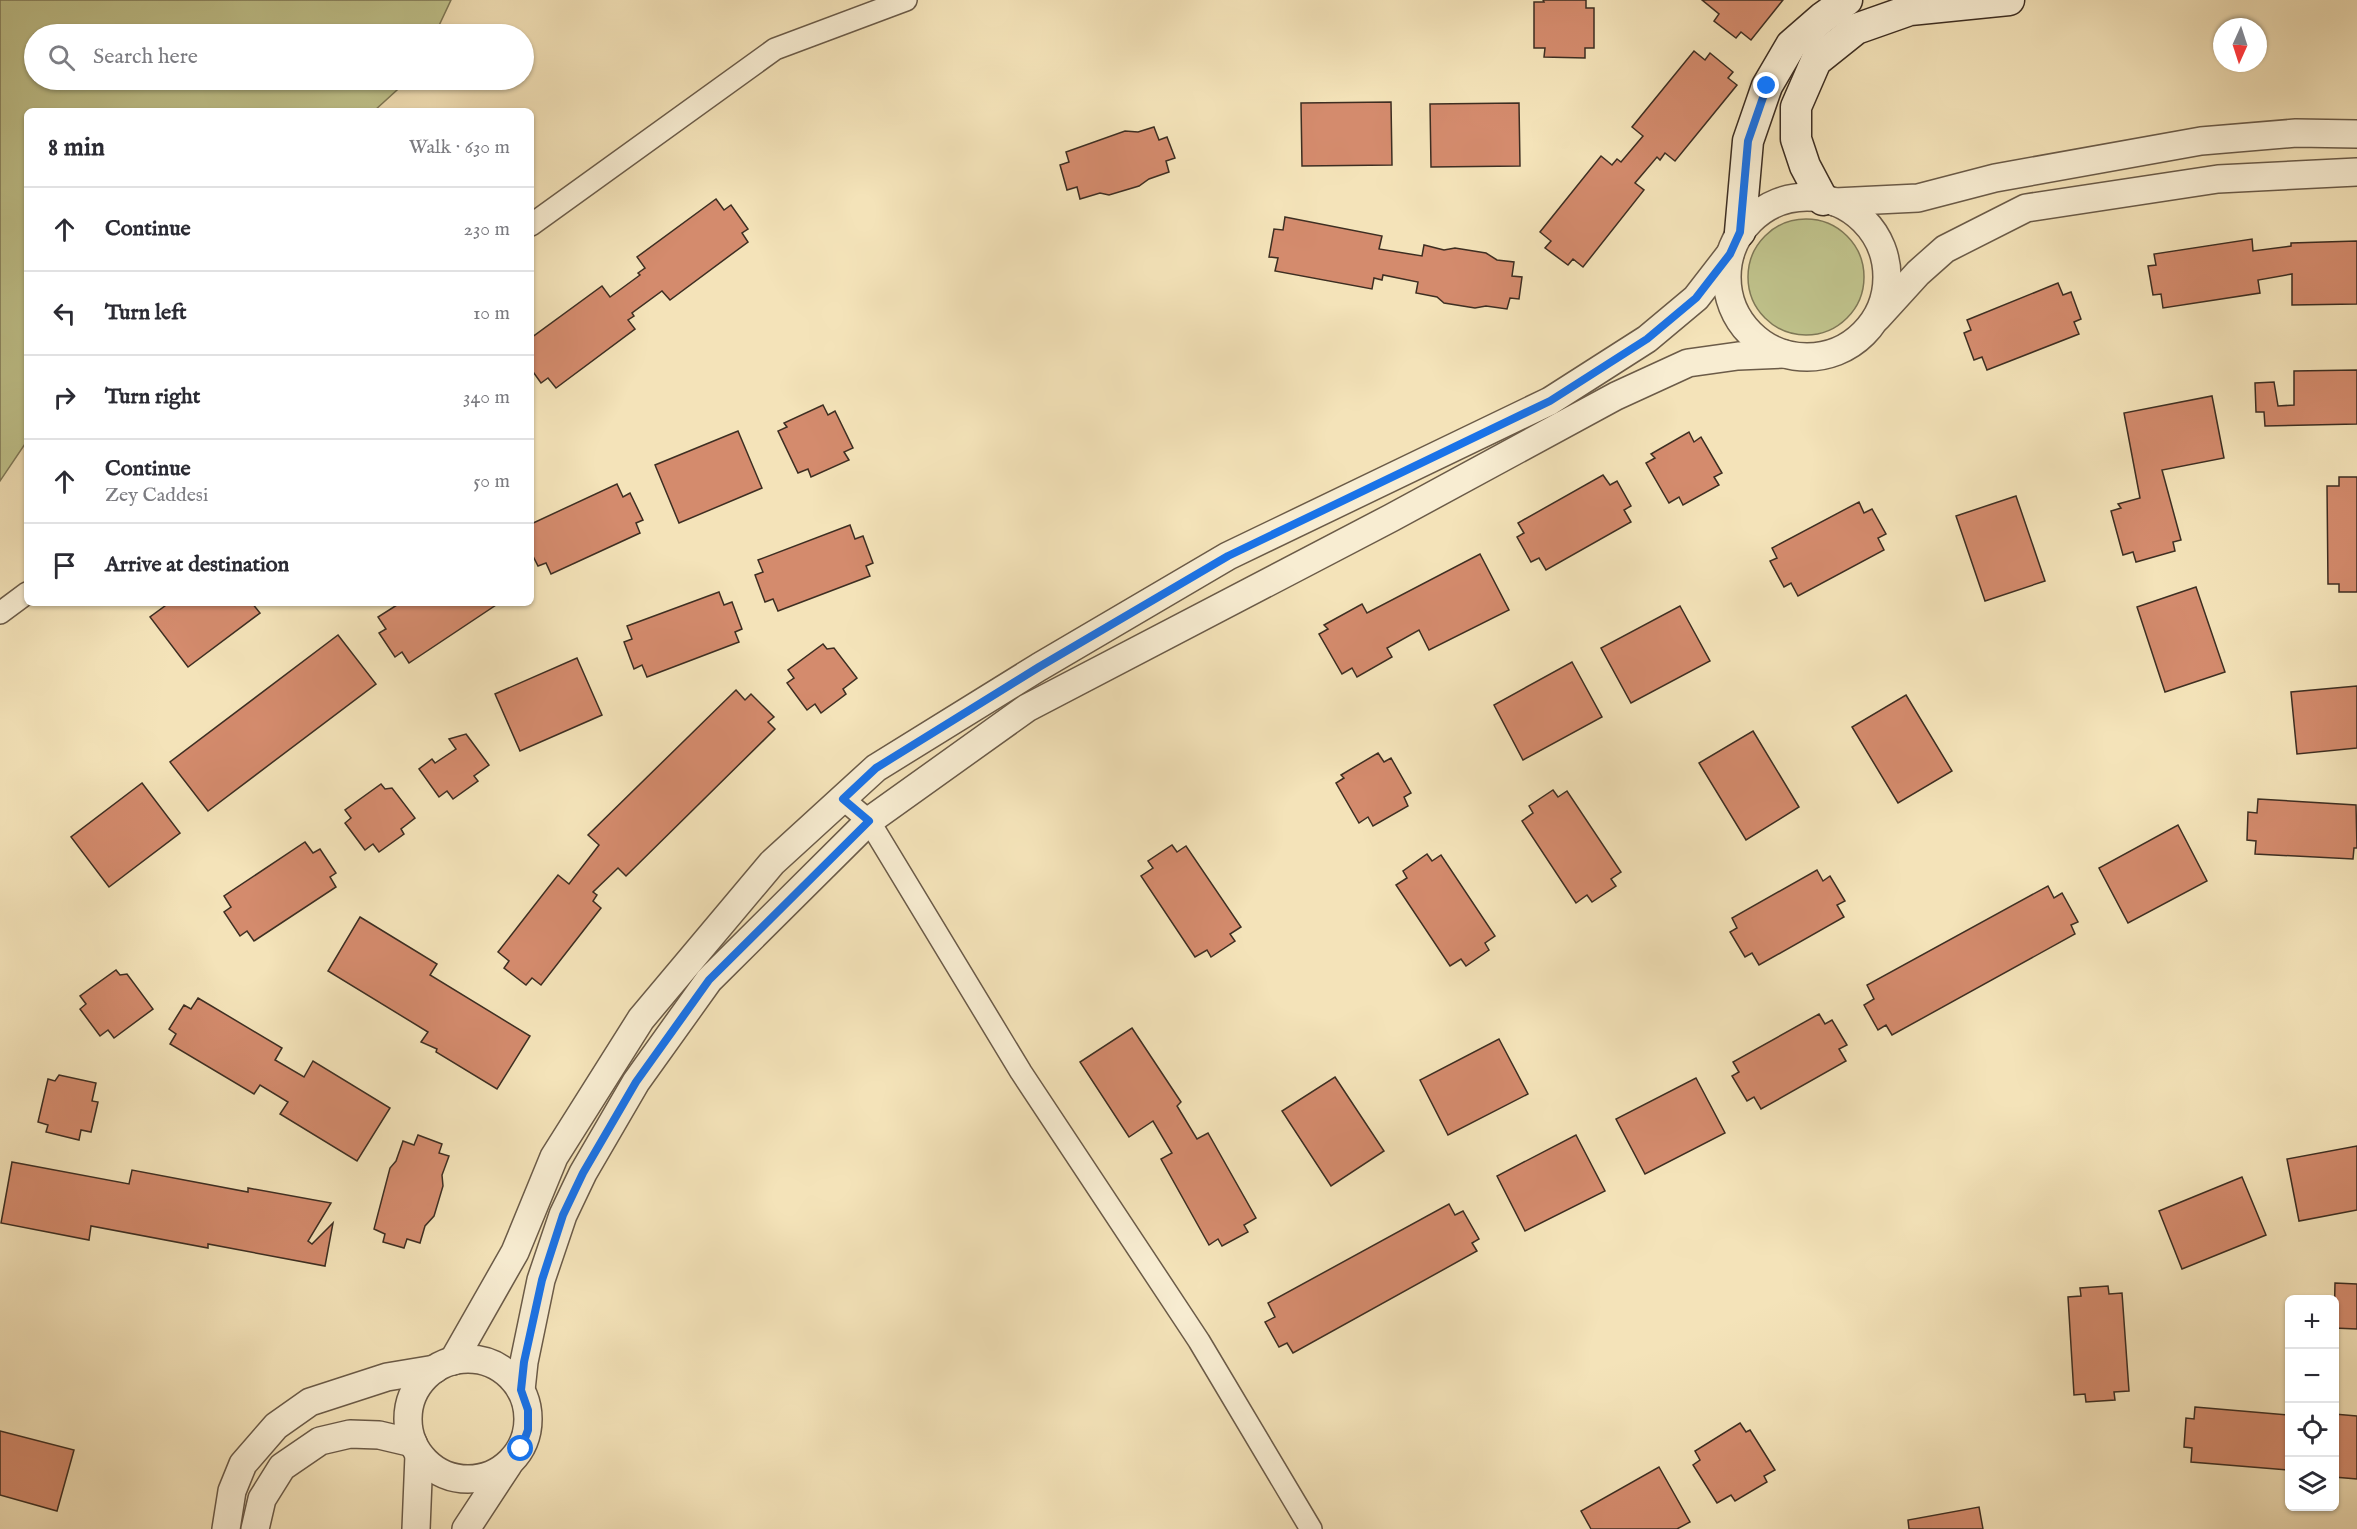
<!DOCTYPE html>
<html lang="en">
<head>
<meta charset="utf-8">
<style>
	body { margin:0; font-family:"IM FELL English",serif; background:#f2f2f3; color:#2b2b33 }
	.controls { position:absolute; right:18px; bottom:18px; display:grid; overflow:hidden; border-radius:9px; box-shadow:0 2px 4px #0004 }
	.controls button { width:54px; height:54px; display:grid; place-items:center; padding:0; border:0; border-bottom:2px solid #e1e1e2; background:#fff; color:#2b2b33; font:30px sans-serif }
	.compass { position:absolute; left:2213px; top:18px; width:54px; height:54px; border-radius:50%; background:#fff; box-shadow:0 2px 4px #0004; rotate:183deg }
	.stop { position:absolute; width:18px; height:18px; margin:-14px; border:4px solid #1a73e8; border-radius:50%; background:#fff }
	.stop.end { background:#1a73e8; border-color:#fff; box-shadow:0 2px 6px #0008 }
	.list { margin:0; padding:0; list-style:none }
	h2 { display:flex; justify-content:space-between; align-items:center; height:78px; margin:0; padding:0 24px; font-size:26px }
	h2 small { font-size:20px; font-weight:400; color:#7c7c81 }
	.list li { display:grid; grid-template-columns:39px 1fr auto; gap:18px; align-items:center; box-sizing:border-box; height:84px; padding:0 24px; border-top:2px solid #e1e1e2 }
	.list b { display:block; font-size:22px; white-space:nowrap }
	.list p { margin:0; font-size:20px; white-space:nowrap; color:#7c7c81 }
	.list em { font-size:20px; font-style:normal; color:#7c7c81 }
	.icon { flex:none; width:33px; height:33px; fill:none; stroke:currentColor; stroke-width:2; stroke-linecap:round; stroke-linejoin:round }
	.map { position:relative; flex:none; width:2357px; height:1529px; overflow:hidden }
	.search { position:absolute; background:#fff; box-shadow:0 2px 4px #0004; left:24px; top:24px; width:510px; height:66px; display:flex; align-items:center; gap:15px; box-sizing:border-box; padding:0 21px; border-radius:33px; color:#7c7c81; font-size:22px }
	.panel { position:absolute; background:#fff; box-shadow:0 2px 4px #0004; left:24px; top:108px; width:510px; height:498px; border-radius:9px }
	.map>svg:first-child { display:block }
	.green { fill:#c0c38c; stroke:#7e7857; stroke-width:1.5 }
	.building { fill:#d48b6d; stroke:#3d2e22; stroke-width:1.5 }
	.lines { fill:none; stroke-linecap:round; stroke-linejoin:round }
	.minor-casing { stroke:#6b5b48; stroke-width:24 }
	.tertiary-casing { stroke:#6b5b48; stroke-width:30 }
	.secondary-casing { stroke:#3d2e22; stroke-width:33 }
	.minor { stroke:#f8edd2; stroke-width:21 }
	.tertiary { stroke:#f8edd2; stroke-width:27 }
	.secondary { stroke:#f8edd2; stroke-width:30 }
	.route { stroke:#1a73e8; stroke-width:8 }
</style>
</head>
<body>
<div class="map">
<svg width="2357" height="1529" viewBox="0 0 2357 1529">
	<rect width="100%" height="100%" fill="#f4e3b9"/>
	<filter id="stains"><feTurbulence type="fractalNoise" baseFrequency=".00333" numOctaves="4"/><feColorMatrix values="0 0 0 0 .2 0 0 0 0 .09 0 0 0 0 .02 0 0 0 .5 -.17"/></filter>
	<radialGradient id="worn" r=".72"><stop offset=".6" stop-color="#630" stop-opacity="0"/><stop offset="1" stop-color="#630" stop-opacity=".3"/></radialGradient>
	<g class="green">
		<path d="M0,0H451L435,34H34V80H408L374,111H27V441L0,481Z"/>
		<circle cx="1806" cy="277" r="58"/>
	</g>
	<g class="building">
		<path d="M1543,0H1586V8H1594V48H1585V58L1544,57L1545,48H1534V2H1544Z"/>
		<path d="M1702,0H1783L1751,40L1741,32L1736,38L1714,21L1719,14Z"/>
		<path d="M1694,51L1705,60L1710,53L1733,72L1728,78L1737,85L1675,161L1665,153L1660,160L1657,157L1635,183L1644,190L1583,267L1573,259L1568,265L1545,248L1551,241L1540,232L1601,156L1612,165L1617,159L1621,162L1643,136L1632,127Z"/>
		<path d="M1391,102L1392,165L1302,166L1301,103Z"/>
		<path d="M1519,103L1520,166L1431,167L1430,104Z"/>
		<path d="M1154,127L1159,140L1167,137L1175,158L1166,161L1169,172L1149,179L1139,186L1109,195L1100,193L1080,199L1077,187L1067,190L1060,165L1069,162L1066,152L1125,131L1138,132Z"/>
		<path d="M716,199L724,210L731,205L748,229L742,233L748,242L670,300L662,291L632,313L634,316L628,320L635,329L556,388L548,378L541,383L531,369V338L602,286L610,297L640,275L638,273L645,268L637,257Z"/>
		<path d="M1285,217L1382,236L1379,249L1422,256L1424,245L1444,250L1455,248L1486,253L1497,260L1514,262L1512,276L1522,277L1519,299L1510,298L1507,309L1486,306L1475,308L1444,303L1437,297L1416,293L1418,282L1383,275L1382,280L1374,278L1372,289L1275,271L1278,258L1269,257L1274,229L1283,230Z"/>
		<path d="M2252,239L2253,251L2291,246V243L2357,241V304L2292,305V274L2258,280L2260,293L2163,308L2161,294L2153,295L2148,266L2156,265L2154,254Z"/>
		<path d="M2058,283L2063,295L2071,292L2081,319L2074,322L2079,334L1987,370L1982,357L1974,360L1964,333L1971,330L1967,320Z"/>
		<path d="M2357,370V424L2265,426L2264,412H2256L2255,383L2274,382L2278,406L2294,405V371Z"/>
		<path d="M2212,396L2224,458L2162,470L2181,540L2173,542L2175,551L2136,562L2133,552L2123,555L2111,511L2121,508L2118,504L2140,498L2124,413Z"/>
		<path d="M823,405L828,415L835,411L853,448L844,452L849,460L811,477L808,469L798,473L778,431L787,427L784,423Z"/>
		<path d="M738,431L762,488L679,523L655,465Z"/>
		<path d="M1689,432L1694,442L1701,437L1722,473L1714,477L1719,485L1683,505L1679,497L1669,503L1646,463L1655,458L1651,454Z"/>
		<path d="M1603,475L1610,485L1617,481L1631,506L1624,510L1631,522L1546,570L1539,558L1531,562L1517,537L1524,533L1518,523Z"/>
		<path d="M2339,477H2357V592H2339V584H2328L2327,486H2339Z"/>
		<path d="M617,484L623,497L630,493L643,520L636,523L640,533L551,574L546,563L538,566L531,552V524Z"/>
		<path d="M2016,496L2045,581L1985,601L1956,516Z"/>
		<path d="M1859,502L1864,513L1872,509L1886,534L1878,538L1884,550L1798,596L1791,583L1784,587L1770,561L1777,558L1772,548Z"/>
		<path d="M850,525L855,539L863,536L873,563L866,566L870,576L778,611L773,599L765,602L755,575L763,572L758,560Z"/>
		<path d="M1480,554L1509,610L1429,650L1419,630L1387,648L1392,657L1357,677L1352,668L1342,674L1319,634L1328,629L1324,625L1362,604L1367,613Z"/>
		<path d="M2196,587L2225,672L2165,692L2137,607Z"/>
		<path d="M719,592L724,605L732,602L742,629L735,632L739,642L647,677L642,665L634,669L624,642L632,639L627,626Z"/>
		<path d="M169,603H252L260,613L188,667L150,617Z"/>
		<path d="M400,603H499L409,663L402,652L395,657L379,633L386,629L378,617Z"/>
		<path d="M1680,606L1710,661L1631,703L1601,648Z"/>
		<path d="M338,635L376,684L208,811L170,762Z"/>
		<path d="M823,644L827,649L834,648L857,678L843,689L846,694L821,713L815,704L807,710L787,683L794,678L788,670Z"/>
		<path d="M577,658L602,715L520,751L495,694Z"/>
		<path d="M1572,662L1602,717L1523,760L1494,705Z"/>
		<path d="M2357,686V748L2297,754L2291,692Z"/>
		<path d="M736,690L745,700L751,694L774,717L768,722L775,729L626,876L618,868L593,892L597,895L593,901L601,908L541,985L532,978L526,985L504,968L509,961L498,952L558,875L569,884L599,845L588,835Z"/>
		<path d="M1906,695L1952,771L1898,803L1852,727Z"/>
		<path d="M1753,731L1799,807L1746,840L1699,763Z"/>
		<path d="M466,734L489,765L474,776L478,781L453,799L447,791L439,797L419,769L432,759L435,763L456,749L449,739Z"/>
		<path d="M1378,753L1384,762L1391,758L1411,793L1404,797L1408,806L1373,826L1368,817L1359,823L1336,783L1344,778L1341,775Z"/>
		<path d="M142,783L180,833L109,887L71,837Z"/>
		<path d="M381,784L385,789L392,788L415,818L401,829L404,834L379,852L373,844L365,850L345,823L351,818L345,810Z"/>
		<path d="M1553,790L1558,797L1567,791L1621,872L1611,879L1616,886L1592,902L1587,895L1576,903L1522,821L1533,813L1529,806Z"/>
		<path d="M2258,799L2356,805L2357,848H2354L2353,859L2255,854L2256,841L2247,840L2248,812L2257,813Z"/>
		<path d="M2178,825L2207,881L2128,923L2099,868Z"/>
		<path d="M305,842L313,853L320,849L336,873L330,877L336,887L254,941L247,931L240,936L224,912L231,907L224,896Z"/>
		<path d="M1172,845L1177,852L1186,846L1241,927L1230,934L1235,941L1211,957L1207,950L1195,957L1141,876L1153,868L1148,861Z"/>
		<path d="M1427,854L1432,861L1441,855L1495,936L1485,943L1489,950L1466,966L1461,959L1450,966L1396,885L1407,878L1403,871Z"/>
		<path d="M1817,870L1823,881L1830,876L1845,901L1837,905L1844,917L1759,965L1752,953L1745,957L1730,932L1737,928L1732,918Z"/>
		<path d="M2048,886L2054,898L2062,893L2078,922L2071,925L2075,934L1892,1035L1886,1025L1878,1030L1864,1005L1874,999L1867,985Z"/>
		<path d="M360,917L437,964L430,975L530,1036L497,1089L436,1052L437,1049L421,1042L428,1032L328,971Z"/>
		<path d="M116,970L120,975L127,974L153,1009L114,1038L108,1030L100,1036L80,1009L86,1004L80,996Z"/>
		<path d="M198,998L282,1048L275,1060L304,1077L313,1061L390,1108L357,1161L280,1114L288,1102L260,1085L254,1094L170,1044L176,1034L169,1029L184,1005L191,1009Z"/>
		<path d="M1819,1014L1825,1024L1832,1020L1847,1045L1839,1049L1846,1061L1761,1109L1754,1097L1747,1101L1732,1076L1739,1072L1733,1062Z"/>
		<path d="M1132,1028L1181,1102L1177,1106L1197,1139L1208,1133L1256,1218L1244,1225L1248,1232L1222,1246L1218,1239L1209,1245L1161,1159L1172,1153L1153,1121L1129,1137L1080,1062Z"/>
		<path d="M1499,1039L1528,1094L1448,1135L1420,1080Z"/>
		<path d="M59,1075L96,1083L92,1101L98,1102L91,1132L81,1130L79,1140L46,1132L48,1125L38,1122L48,1079L55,1081Z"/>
		<path d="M1335,1077L1384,1151L1331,1186L1282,1111Z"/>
		<path d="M1696,1078L1725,1133L1645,1174L1616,1119Z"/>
		<path d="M418,1135L442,1144L439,1153L449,1156L442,1175L443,1186L434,1216L425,1226L420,1243L407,1239L404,1248L383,1242L385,1234L374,1229L390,1168L396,1161L403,1141L414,1145Z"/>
		<path d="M1576,1135L1605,1191L1525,1231L1497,1176Z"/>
		<path d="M2357,1146V1210L2299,1221L2287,1159Z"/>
		<path d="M12,1162L129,1184L132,1170L248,1192V1188L331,1203L308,1241L312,1244L333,1223L325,1266L208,1244V1248L91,1226L89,1240L1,1223Z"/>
		<path d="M2242,1177L2266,1235L2182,1269L2159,1211Z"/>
		<path d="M1449,1204L1455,1215L1463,1211L1479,1239L1472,1243L1477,1251L1293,1353L1287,1343L1279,1347L1265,1322L1275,1317L1268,1303Z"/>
		<path d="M2335,1283L2357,1284V1329L2334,1328Z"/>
		<path d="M2108,1286L2109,1294L2122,1293L2129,1391L2114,1392L2115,1400L2086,1402L2085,1394L2074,1395L2068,1297L2081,1296L2080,1288Z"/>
		<path d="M2195,1407L2289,1415V1470L2191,1462L2192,1448L2184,1447L2186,1418L2194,1419Z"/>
		<path d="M2334,1414L2357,1416V1479L2334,1477Z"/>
		<path d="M1740,1423L1746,1432L1750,1430L1775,1470L1764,1476L1767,1482L1735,1501L1731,1495L1717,1503L1693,1465L1700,1460L1695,1451Z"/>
		<path d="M0,1431L74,1450L57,1511L0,1495Z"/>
		<path d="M1659,1467L1690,1522L1677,1529H1591L1581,1511Z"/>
		<path d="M1979,1507L1983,1529H1909L1908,1520Z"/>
	</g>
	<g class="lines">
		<g class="minor-casing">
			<g id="minor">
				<path d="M531,225L775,49L906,0"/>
				<path d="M0,613L27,593"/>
				<path d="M843,799L869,821L1021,1072L1199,1341L1311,1529"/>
			</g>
		</g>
		<g class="tertiary-casing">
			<g id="tertiary">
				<circle cx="1807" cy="277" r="80"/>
				<path d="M1835,202L1918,198L1995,178L2201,141L2296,133L2357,134"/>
				<path d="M1877,318L1918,273L1945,249L2026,208L2218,179L2357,172"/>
				<circle cx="468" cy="1419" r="60"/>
				<path d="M453,1361L515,1252L554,1157L641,1019L772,863L876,768L1039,667L1228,556L1550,401L1647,339L1696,298L1730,254"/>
				<path d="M521,1390L524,1362L541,1280L563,1215L583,1173L636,1082L709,980L869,821L1027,708L1391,518L1616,396L1688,363L1738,356L1784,354"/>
				<path d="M226,1529L232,1491L243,1464L276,1426L310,1402L387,1377L435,1369"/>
				<path d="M255,1529L262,1499L282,1467L320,1441L350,1434L379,1435L413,1443"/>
				<path d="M416,1529L419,1455"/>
				<path d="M466,1529L508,1465"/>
			</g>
		</g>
		<g class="secondary-casing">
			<g id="secondary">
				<path d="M1823,200L1805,166L1796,139V107L1816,61L1856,29L1910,10L2009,0"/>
				<path d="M1740,232L1748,141L1767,86L1791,45L1822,18L1847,0"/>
			</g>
		</g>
		<use href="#minor" class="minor"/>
		<use href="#tertiary" class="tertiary"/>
		<use href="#secondary" class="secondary"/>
	</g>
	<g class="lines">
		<path class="route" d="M521,1449L528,1430V1410L521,1390L524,1362L542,1280L563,1215L583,1173L636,1082L709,980L869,821L843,799L876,768L1039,667L1228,556L1550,401L1647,339L1696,298L1730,254L1740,232L1748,141L1767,86"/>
	</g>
	<rect width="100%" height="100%" filter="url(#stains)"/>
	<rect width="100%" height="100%" fill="url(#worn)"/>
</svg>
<div class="controls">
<button>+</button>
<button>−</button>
<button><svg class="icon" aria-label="locate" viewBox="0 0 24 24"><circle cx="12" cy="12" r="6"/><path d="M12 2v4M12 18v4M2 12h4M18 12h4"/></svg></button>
<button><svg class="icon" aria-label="layers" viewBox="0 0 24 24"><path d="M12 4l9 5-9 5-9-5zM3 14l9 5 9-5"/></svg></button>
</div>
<svg class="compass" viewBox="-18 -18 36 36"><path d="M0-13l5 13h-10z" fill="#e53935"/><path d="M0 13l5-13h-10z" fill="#7c7c81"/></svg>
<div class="stop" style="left:521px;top:1449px"></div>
<div class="stop end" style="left:1767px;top:86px"></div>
<div class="search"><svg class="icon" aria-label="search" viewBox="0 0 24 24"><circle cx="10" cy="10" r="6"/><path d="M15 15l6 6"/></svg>Search here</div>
<section class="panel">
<h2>8 min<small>Walk · 630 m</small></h2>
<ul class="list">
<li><svg class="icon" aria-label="ahead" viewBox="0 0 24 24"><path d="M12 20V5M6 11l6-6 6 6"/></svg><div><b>Continue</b></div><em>230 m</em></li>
<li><svg class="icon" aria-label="left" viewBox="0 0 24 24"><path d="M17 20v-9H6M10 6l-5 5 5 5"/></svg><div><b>Turn left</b></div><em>10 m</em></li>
<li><svg class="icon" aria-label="right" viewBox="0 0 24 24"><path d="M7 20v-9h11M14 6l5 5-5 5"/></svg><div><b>Turn right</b></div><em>340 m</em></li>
<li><svg class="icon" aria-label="ahead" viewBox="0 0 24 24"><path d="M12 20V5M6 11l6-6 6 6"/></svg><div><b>Continue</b><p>Zey Caddesi</p></div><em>50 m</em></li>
<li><svg class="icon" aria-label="arrive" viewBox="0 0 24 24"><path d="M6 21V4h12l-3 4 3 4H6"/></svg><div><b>Arrive at destination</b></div></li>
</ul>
</section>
</div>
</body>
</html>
